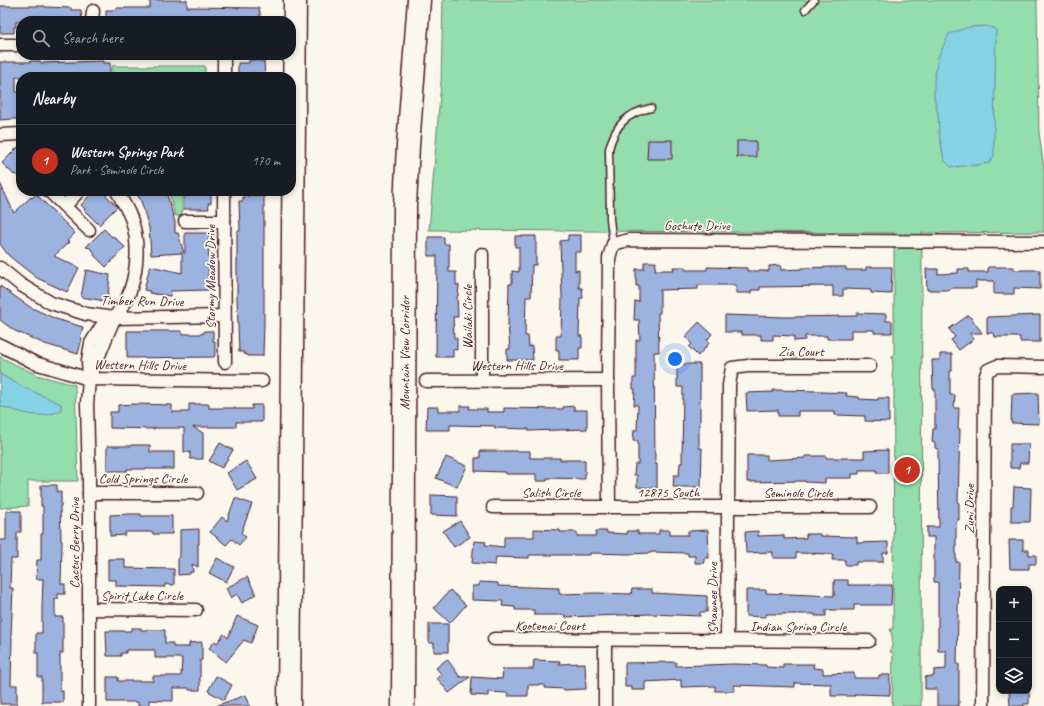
<!DOCTYPE html>
<html lang="en">
<head>
<meta charset="utf-8">
<style>
	body { margin:0; font-family:Caveat,sans-serif; background:#20242c; color:#f1f3f6 }
	.controls { position:absolute; right:12px; bottom:12px; display:grid; overflow:hidden; border-radius:8px; box-shadow:0 2px 6px #0003 }
	.controls button { width:36px; height:36px; display:grid; place-items:center; padding:0; border:0; border-bottom:1px solid #363941; background:#171b24; color:#f1f3f6; font:20px sans-serif }
	.you { position:absolute; left:675px; top:359px; width:14px; height:14px; margin:-10px; border:3px solid #fff; border-radius:50%; background:#1a73e8; box-shadow:0 0 0 6px #1a73e833 }
	.badge { display:grid; place-items:center; width:26px; height:26px; border-radius:50%; background:#c8321e; color:#fff; font-size:13px; font-weight:700 }
	.pin { position:absolute; translate:-50% -50%; border:2px solid #fff; box-shadow:0 1px 4px #0006 }
	.list { margin:0; padding:0; list-style:none }
	h2 { display:flex; justify-content:space-between; align-items:center; height:52px; margin:0; padding:0 16px; font-size:17px }
	h2 small { font-size:13px; font-weight:400; color:#9ea1a6 }
	.list li { display:grid; grid-template-columns:26px 1fr auto; gap:12px; align-items:center; box-sizing:border-box; height:72px; padding:0 16px; border-top:1px solid #363941 }
	.list b { display:block; font-size:15px; white-space:nowrap }
	.list p { margin:0; font-size:13px; white-space:nowrap; color:#9ea1a6 }
	.list em { font-size:13px; font-style:normal; color:#9ea1a6 }
	.icon { flex:none; width:22px; height:22px; fill:none; stroke:currentColor; stroke-width:2; stroke-linecap:round; stroke-linejoin:round }
	.map { position:relative; flex:none; width:1044px; height:706px; overflow:hidden }
	.search { position:absolute; background:#171b24; box-shadow:0 2px 6px #0003; left:16px; top:16px; width:280px; height:44px; display:flex; align-items:center; gap:10px; box-sizing:border-box; padding:0 14px; border-radius:16px; color:#9ea1a6; font-size:15px }
	.panel { position:absolute; background:#171b24; box-shadow:0 2px 6px #0003; left:16px; top:72px; width:280px; height:124px; border-radius:16px }
	.map>svg:first-child { display:block }
	.green { fill:#94ddad; stroke:#6f7e6c }
	.water { fill:#84d2e3; stroke:#6d8a99 }
	.building { fill:#9cb3e0; stroke:#4a1f2b }
	.lines { fill:none; stroke-linecap:round; stroke-linejoin:round }
	.lane-casing { stroke:#4a1f2b; stroke-width:9 }
	.street-casing { stroke:#4a1f2b; stroke-width:15 }
	.highway-casing { stroke:#4a1f2b; stroke-width:25 }
	.lane { stroke:#fbf7ec; stroke-width:6 }
	.street { stroke:#fbf7ec; stroke-width:12 }
	.highway { stroke:#fbf7ec; stroke-width:22 }
	.labels { text-anchor:middle; dominant-baseline:central; stroke-width:3.5; stroke-linejoin:round; paint-order:stroke }
	.street-label { font-size:14px; fill:#4a1f2b; stroke:#fbf7ec }
</style>
</head>
<body>
<div class="map">
<svg width="1044" height="706" viewBox="0 0 1044 706">
	<rect width="100%" height="100%" fill="#fbf7ec"/>
	<filter id="ink" filterUnits="userSpaceOnUse"><feTurbulence type="fractalNoise" baseFrequency=".025" numOctaves="2"/><feDisplacementMap in="SourceGraphic" scale="8" xChannelSelector="R" yChannelSelector="G"/><feConvolveMatrix kernelMatrix="1 2 1 2 8 2 1 2 1" color-interpolation-filters="sRGB"/></filter>
	<g filter="url(#ink)">
		<g class="green">
			<path d="M443,0H1037L1039,132L1044,169V232L922,233L921,706H892L893,653L890,652C893,644 893,637 890,629H893L894,379L892,376L893,366L892,357L894,356V233L429,230L441,82Z"/>
			<path d="M112,66H205V77H184L179,73L175,75L172,73L169,76L167,74L165,77H112Z"/>
			<path d="M169,191H182V216H175Z"/>
			<path d="M0,357L37,375L75,385L78,481H28V506L0,508Z"/>
		</g>
		<g class="water">
			<path d="M986,26L996,29L994,135V156L989,163L978,165L951,167L944,160L939,133L938,114L934,97V80L938,57L949,34L969,27Z"/>
			<path d="M0,374L23,387L61,404V410C42,421 20,412 0,406Z"/>
		</g>
		<g class="building">
			<path d="M150,0H187V7L259,8V11H260V21H106V10H116V8H148L150,7Z"/>
			<path d="M0,6H45V7L71,8V10H81L82,21H21V22H16V27H14V33H0Z"/>
			<path d="M249,60L264,61L265,77H238V63H249Z"/>
			<path d="M31,61H40L41,63L103,61V63H110V77H16V92H21V119H13L0,120V62H31Z"/>
			<path d="M648,140H672V159H647Z"/>
			<rect x="737" y="141" width="19" height="16"/>
			<path d="M21,144V179L15,174L14,175L2,163Z"/>
			<path d="M0,183L14,213L31,197L32,198L36,194L75,233L67,241L69,242L54,256L79,268L67,292L37,278L9,256L0,244Z"/>
			<path d="M94,191H101L105,195H106L117,207L99,225L84,210L85,209L81,205Z"/>
			<path d="M135,191H166L175,222V233H178L184,253H185V233H209L208,290L171,291L170,296L149,293L150,291L144,290L150,266L182,273V253L151,255L149,228L141,201Z"/>
			<path d="M184,191H211V203H208L209,209H184Z"/>
			<path d="M248,195L264,196V322L263,356H248V355L244,354V352H239L237,298V231H240L239,201H243V197H248Z"/>
			<path d="M104,229L112,237L113,236L125,247L106,267L94,255L95,253L90,248L86,247Z"/>
			<path d="M568,235H581V252H575V271L579,270V288H582L583,298H580L579,336H582V348H579V360H559V350H556V336H561L562,298L560,241L568,240Z"/>
			<path d="M515,236H536V265H532L531,297H526L525,336H528L529,347L532,346L533,360H507V349H510L508,324L509,284H512V271L519,272V247H515Z"/>
			<path d="M428,237H444V244H449V272H456V285H459L458,296H457L458,317H453L454,338H457V350L453,349V357H436L437,256H428Z"/>
			<path d="M644,262H656L655,270H674L673,267H685V270H707V267L747,268V271H769V266L780,265L781,270L801,269V268L833,267H846V270H866V267H892L891,294L871,293V290L843,289V296H833V286L760,287V290H751V293H736V285H698V289L660,290V313H658L659,352H654L655,464H657V488L637,487V475H634L635,464H638V441H633L634,430H637L638,405H634L635,389H633V378H636V340H640L639,320H634L635,301L639,302V286H636V269H644Z"/>
			<path d="M988,267H1014V270H1040V289L1014,288V294H994V281H976V288H950V290H927L926,269H938V274L958,273V269H969V272H988Z"/>
			<path d="M86,270L110,275L108,296L106,295L105,301L81,297Z"/>
			<path d="M0,286L30,307L56,319L83,327L80,337L82,338L78,354L45,344L15,331L0,320Z"/>
			<path d="M857,313L886,314V321H892V333H874V330H851V339H827V336H805V340L794,341V336L773,335V340H761V335H742V332H725V315L785,317L857,316Z"/>
			<path d="M969,315L982,333H970L974,339L959,350L951,340L955,337L949,329Z"/>
			<path d="M1040,315V342H1020V337H995L994,333H987V317Z"/>
			<path d="M699,322L712,334L707,340L710,342L698,356L689,347L692,344L685,337Z"/>
			<path d="M127,331H182V334H200L204,333V331H213V341H215V355L214,357L127,358Z"/>
			<path d="M940,354H952V371H950V395H955L954,408H959L958,429H960L958,503H959V520H956V562H959L957,664H959V706H937V689H925V677L934,676V670L946,669V651H938V582H934V537H927V527H939L938,449L935,448V443L932,442L933,429H935V389H933L932,360H940Z"/>
			<path d="M677,364H700V423H699V448H702L701,487H673L674,475H679L680,463H682L683,387H677Z"/>
			<path d="M773,390L821,391V392L847,393L846,396L859,397V399L878,400V398H889V422L865,421V416L835,415V411H798V416H778V410L747,411L746,393L773,392Z"/>
			<path d="M1038,393L1039,424L1011,423L1012,394Z"/>
			<path d="M134,404L172,405V412H189V404H209V408H235V409H252V405H262V422H236V427H193L203,433V459H190V452H184V428H154V429L110,428V412H118V405Z"/>
			<path d="M460,406H470L469,409H487V412H504V408L563,409V407L574,406V410H587V429L529,431V429L495,428V426L450,425V430H426L427,407H438V411H460Z"/>
			<path d="M220,443L233,450L222,468L209,461Z"/>
			<path d="M1010,444H1029L1028,463H1020L1019,468H1010Z"/>
			<path d="M131,445H150V452H174V469H127V471H107V446H131Z"/>
			<path d="M888,450V473H877V470H859V474H852V478H825V483L805,482V481L747,482V455H767V460L805,458V456H826V458H864V451Z"/>
			<path d="M480,451H530V458H560V460H585V479L547,478V481H536V474H506V472L475,471V458H480Z"/>
			<path d="M446,457L467,466L457,487L436,478Z"/>
			<path d="M246,461L257,479L237,490L227,473Z"/>
			<path d="M41,485H57V492H61V506H60L61,541H62L61,584H65V594H58V599H55V617H63V653H60V691H63V702H42V677H38V653H36V633H42V608L43,579H36L37,560H41V534H43V506H41Z"/>
			<path d="M1014,487L1031,488L1030,522H1011V506H1013Z"/>
			<path d="M431,495L457,496V516L431,515Z"/>
			<path d="M235,498L252,504L241,533L246,537L239,545L232,539L226,545L210,532L222,517L227,521Z"/>
			<path d="M6,511H21V532H17V559H11L10,588H13L11,637H12L11,685H17V704H0V540H6Z"/>
			<path d="M130,514H141V516H172V534H153V532H125V535L110,536V515Z"/>
			<path d="M460,521L470,537L454,547L443,531Z"/>
			<path d="M199,529V544H198V567L192,564L193,572H190V574L178,575V557H180V530Z"/>
			<path d="M534,529L560,530V532H577V536H596V531H607V533L627,534V531H638V534H659V530H670V535H688V531L708,530L709,558H704V563H695V556H688V553L651,552V553L627,554L590,553V555H529V558L496,557L495,565L472,563L474,541L486,542L485,545L504,547V537H534Z"/>
			<path d="M758,531V536L784,535V539L806,538V534H820V536L857,537V543L888,542V553H883V562H856V565H845V560H832L833,554L796,553V558H773V552L746,553L745,532Z"/>
			<path d="M1009,540H1023V550H1029V555H1036V564H1029V569H1010Z"/>
			<path d="M217,558L234,567L226,582L209,573Z"/>
			<path d="M108,559H125V568L174,569V585L165,584V587L116,586V580H108Z"/>
			<path d="M247,577L256,594L242,603L237,594L231,598L226,588Z"/>
			<path d="M834,580H848V585H892L891,605H854V610H826V616H815V614H766V617L746,616V590H766V593L834,596Z"/>
			<path d="M479,582L498,583V586L559,588V594L597,593L631,594L632,589H652V593L707,596V612H700V616L651,614L565,617V615H534V610H515V607L502,606L503,601L472,600V586H479Z"/>
			<path d="M450,590L466,605L450,623L434,608Z"/>
			<path d="M237,616L258,625L251,643L244,640L226,662L209,648L215,641L217,643L224,634L228,638Z"/>
			<path d="M429,624H448V652H434V643H429Z"/>
			<path d="M131,628H141V630H165V643H173V647H189V643L202,642V660H200V690H189V688H173V701L149,700V706H138V702H107V677H118V681H153V676H181L182,658H155V650H126V653H121V656H107L106,631H131Z"/>
			<path d="M447,659L460,677H470L449,693L437,678L442,675L436,668Z"/>
			<path d="M534,660L560,661L559,664L585,663L586,689L564,690V689L545,688V685H528V696H508V693L488,692V696L471,695L472,677L502,679L503,669H533Z"/>
			<path d="M676,662V666L734,664L766,665V667L783,668V664H814L813,668L823,669V674L854,673V678H879V675H890V695L855,694V696H831V684L795,683V687L734,685L735,691H715V686L681,687V680L645,682V690H632V687H625V663Z"/>
			<path d="M216,676L232,685L224,700L208,691Z"/>
			<path d="M1009,691H1029V704H1024V706H1010Z"/>
			<path d="M246,695L250,706H218V705Z"/>
		</g>
		<g class="lines">
			<g class="lane-casing">
				<g id="lane">
					<path d="M805,10L814,0"/>
					<path d="M613,244L610,219L609,149C615,126 626,113 651,108"/>
				</g>
			</g>
			<g class="street-casing">
				<g id="street">
					<path d="M92,21L93,11"/>
					<path d="M0,45H21"/>
					<path d="M224,55V77"/>
					<path d="M0,135L21,134"/>
					<path d="M49,191L89,230"/>
					<path d="M224,191L225,362"/>
					<path d="M65,206L79,191"/>
					<path d="M185,221H224"/>
					<path d="M0,268L21,285L51,303L86,314L114,318L224,316"/>
					<path d="M0,345L35,363L89,379L262,381"/>
					<path d="M90,378C98,359 105,339 114,319C117,312 124,306 127,299C137,275 140,246 132,221C129,211 122,201 117,191"/>
					<path d="M482,380V254"/>
					<path d="M426,381L608,380"/>
					<path d="M89,493H197"/>
					<path d="M493,507H870"/>
					<path d="M609,507L608,380L609,258L613,244L629,240L1044,242"/>
					<path d="M89,609L196,610"/>
					<path d="M494,639L869,641"/>
					<path d="M727,640L729,385L732,368L748,366H870"/>
					<path d="M89,706V478L87,404L89,379L88,360L91,343L101,327L114,318"/>
					<path d="M605,706V640"/>
					<path d="M983,706L985,378L988,370L997,366L1044,367"/>
				</g>
			</g>
			<g class="highway-casing">
				<g id="highway">
					<path d="M289,706L295,0"/>
					<path id="s1" d="M403,706L405,206L408,146L419,0"/>
				</g>
			</g>
			<use href="#lane" class="lane"/>
			<use href="#street" class="street"/>
			<use href="#highway" class="highway"/>
		</g>
	</g>
	<g class="labels">
		<g class="street-label">
			<text x="697" y="225">Goshute Drive</text>
			<text transform="translate(210 277) rotate(-90)">Stormy Meadow Drive</text>
			<text transform="translate(142 301) rotate(1)">Timber Run Drive</text>
			<text transform="translate(467 317) rotate(-90)">Wailaki Circle</text>
			<text x="801" y="351">Zia Court</text>
			<text stroke="none"><textPath href="#s1" startOffset="353">Mountain View Corridor</textPath></text>
			<text transform="translate(140 365) rotate(1)">Western Hills Drive</text>
			<text x="517" y="365">Western Hills Drive</text>
			<text x="143" y="478">Cold Springs Circle</text>
			<text x="551" y="492">Salish Circle</text>
			<text x="668" y="492">12875 South</text>
			<text x="798" y="492">Seminole Circle</text>
			<text transform="translate(969 509) rotate(-90)">Zuni Drive</text>
			<text transform="translate(74 543) rotate(-90)">Cactus Berry Drive</text>
			<text x="142" y="595">Spirit Lake Circle</text>
			<text transform="translate(712 598) rotate(-90)">Shawnee Drive</text>
			<text x="550" y="625">Kootenai Court</text>
			<text x="798" y="626">Indian Spring Circle</text>
		</g>
	</g>
</svg>
<div class="controls">
<button>+</button>
<button>−</button>
<button><svg class="icon" aria-label="layers" viewBox="0 0 24 24"><path d="M12 4l9 5-9 5-9-5zM3 14l9 5 9-5"/></svg></button>
</div>
<div class="you"></div>
<div class="pin badge" style="left:907px;top:470px">1</div>
<div class="search"><svg class="icon" aria-label="search" viewBox="0 0 24 24"><circle cx="10" cy="10" r="6"/><path d="M15 15l6 6"/></svg>Search here</div>
<section class="panel">
<h2>Nearby<small></small></h2>
<ul class="list">
<li><span class="badge">1</span><div><b>Western Springs Park</b><p>Park · Seminole Circle</p></div><em>170 m</em></li>
</ul>
</section>
</div>
</body>
</html>
